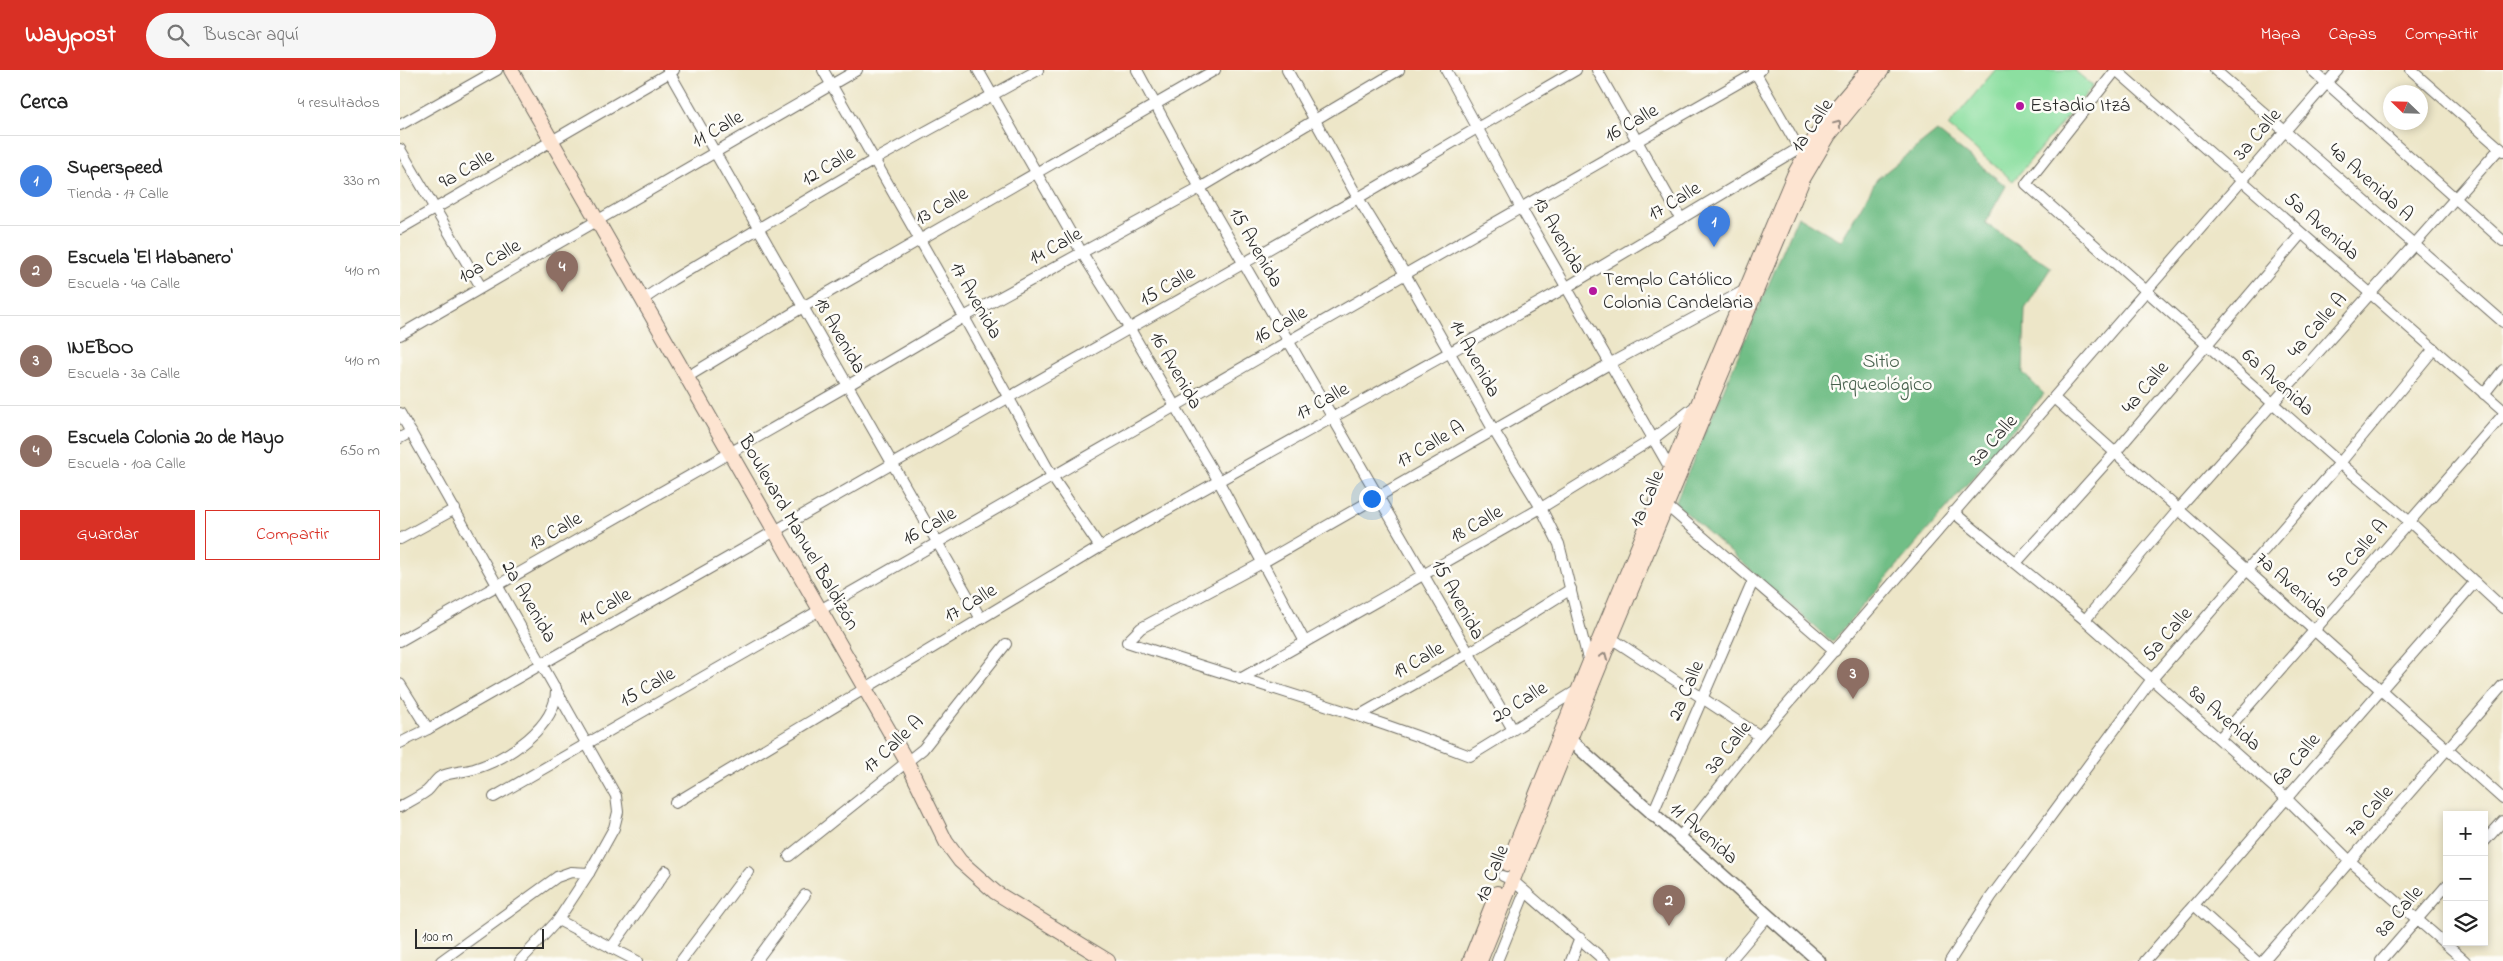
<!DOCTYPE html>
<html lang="es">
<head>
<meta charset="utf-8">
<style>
	body { margin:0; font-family:"Indie Flower",sans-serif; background:#f6f6f6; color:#222 }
	.controls { position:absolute; right:15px; bottom:15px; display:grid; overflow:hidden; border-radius:0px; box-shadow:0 2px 8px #0003 }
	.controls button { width:45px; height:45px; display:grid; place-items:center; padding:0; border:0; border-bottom:1px solid #e0e0e0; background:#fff; color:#222; font:25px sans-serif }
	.compass { position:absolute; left:1983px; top:15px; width:45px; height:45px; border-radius:50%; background:#fff; box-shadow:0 2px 8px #0003; rotate:293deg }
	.scale { position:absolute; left:15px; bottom:12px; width:129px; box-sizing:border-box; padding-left:5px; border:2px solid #2b2b2b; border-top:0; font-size:14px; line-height:18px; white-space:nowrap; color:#2b2b2b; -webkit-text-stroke:4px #fdfcf7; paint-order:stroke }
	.you { position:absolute; left:971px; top:428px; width:18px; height:18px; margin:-12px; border:4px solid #fff; border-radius:50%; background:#1a73e8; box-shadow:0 0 0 8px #1a73e833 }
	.badge { display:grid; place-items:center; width:32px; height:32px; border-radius:50%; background:#d93025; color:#fff; font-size:16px; font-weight:700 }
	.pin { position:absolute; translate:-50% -41px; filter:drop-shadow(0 1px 2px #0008) }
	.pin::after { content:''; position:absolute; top:26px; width:18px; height:15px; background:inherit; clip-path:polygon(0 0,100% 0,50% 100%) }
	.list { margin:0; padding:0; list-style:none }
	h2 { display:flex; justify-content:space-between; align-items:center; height:65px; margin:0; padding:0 20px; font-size:21px }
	h2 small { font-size:16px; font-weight:400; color:#767676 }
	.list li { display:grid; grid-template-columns:32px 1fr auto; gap:15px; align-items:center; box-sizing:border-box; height:90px; padding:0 20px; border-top:1px solid #e0e0e0 }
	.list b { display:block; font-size:19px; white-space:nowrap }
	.list p { margin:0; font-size:16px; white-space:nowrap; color:#767676 }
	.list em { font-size:16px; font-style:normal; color:#767676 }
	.actions { display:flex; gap:10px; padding:15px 20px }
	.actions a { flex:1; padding:11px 0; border:1px solid #d93025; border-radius:0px; text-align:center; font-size:18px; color:#d93025 }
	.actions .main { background:#d93025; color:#fff }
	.icon { flex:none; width:28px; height:28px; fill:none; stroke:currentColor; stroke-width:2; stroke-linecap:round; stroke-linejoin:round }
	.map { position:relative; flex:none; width:2103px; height:891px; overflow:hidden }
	header { display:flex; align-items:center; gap:30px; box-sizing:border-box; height:70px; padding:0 25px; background:#d93025; color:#fff }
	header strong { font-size:24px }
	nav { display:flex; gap:28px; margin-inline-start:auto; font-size:18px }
	.search { width:350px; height:45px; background:#f6f6f6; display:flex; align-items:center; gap:12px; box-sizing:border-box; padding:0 18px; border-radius:28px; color:#767676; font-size:19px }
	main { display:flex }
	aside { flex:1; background:#fff }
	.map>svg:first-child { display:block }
	.green { fill:#8cdfa0; stroke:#5c8566 }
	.forest { fill:#71be86; stroke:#4e7458 }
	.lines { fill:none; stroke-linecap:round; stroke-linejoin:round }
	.minor-casing { stroke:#6f6c62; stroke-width:12 }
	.tertiary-casing { stroke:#6f6c62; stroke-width:15 }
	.secondary-casing { stroke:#6f6c62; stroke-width:16 }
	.minor { stroke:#fff; stroke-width:10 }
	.tertiary { stroke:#fff; stroke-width:12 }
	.secondary { stroke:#fde4d1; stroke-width:14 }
	.oneway { stroke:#94887e }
	.poi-dot { fill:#b5179e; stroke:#fdfcf7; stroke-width:2 }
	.labels { text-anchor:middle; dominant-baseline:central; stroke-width:5; stroke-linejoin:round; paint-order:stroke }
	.poi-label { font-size:20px; fill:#2b2b2b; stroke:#fdfcf7; text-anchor:start }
	.street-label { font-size:20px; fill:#2b2b2b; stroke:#fdfcf7 }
	.park-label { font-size:20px; fill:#48614e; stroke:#fdfcf7 }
</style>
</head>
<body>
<header>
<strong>Waypost</strong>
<div class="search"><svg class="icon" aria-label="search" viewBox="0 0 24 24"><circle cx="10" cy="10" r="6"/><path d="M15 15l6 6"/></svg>Buscar aquí</div>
<nav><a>Mapa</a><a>Capas</a><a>Compartir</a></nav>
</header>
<main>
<aside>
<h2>Cerca<small>4 resultados</small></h2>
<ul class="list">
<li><span class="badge" style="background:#3f7fe0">1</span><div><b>Superspeed</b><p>Tienda · 17 Calle</p></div><em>330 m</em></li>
<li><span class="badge" style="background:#8d6e63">2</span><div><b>Escuela 'El Habanero'</b><p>Escuela · 4a Calle</p></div><em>410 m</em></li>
<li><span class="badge" style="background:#8d6e63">3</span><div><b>INEBOO</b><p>Escuela · 3a Calle</p></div><em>410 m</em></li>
<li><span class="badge" style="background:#8d6e63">4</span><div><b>Escuela Colonia 20 de Mayo</b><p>Escuela · 10a Calle</p></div><em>650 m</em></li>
</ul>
<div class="actions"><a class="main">Guardar</a><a>Compartir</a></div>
</aside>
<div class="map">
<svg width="2103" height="891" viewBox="0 0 2103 891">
	<rect width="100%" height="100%" fill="#fdfcf7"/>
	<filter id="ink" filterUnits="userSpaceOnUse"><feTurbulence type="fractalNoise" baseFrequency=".02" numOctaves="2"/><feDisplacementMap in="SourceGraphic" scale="10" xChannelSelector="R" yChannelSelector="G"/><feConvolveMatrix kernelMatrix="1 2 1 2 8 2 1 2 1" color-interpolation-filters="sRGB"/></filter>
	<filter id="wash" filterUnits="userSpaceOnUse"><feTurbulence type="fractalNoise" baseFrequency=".0096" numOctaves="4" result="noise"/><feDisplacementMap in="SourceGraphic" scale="20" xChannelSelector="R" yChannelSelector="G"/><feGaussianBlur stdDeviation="1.12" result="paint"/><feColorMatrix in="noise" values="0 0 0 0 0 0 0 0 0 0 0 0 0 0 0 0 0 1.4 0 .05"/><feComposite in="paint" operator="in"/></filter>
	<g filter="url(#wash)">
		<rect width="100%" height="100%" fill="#ede6c8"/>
		<path class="green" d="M1595,0H1674L1693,16L1613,111L1548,56Z"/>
		<path class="forest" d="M1537,61L1606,116L1585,153L1651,197L1625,239L1623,303L1644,324L1432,572L1275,433L1398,146L1441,171L1477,109Z"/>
	</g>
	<g filter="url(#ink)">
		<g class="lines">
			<g class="minor-casing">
				<g id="minor">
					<path d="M268,0L581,549"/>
					<path d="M423,0L564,247L653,408L700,477"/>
					<path d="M578,0L682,183L730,259L818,410L905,572"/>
					<path d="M737,0L800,118L1112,658"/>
					<path d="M887,0L958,128L1005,204L1093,359L1141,438L1159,474L1190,597"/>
					<path d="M1046,0L1121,138L1271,400"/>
					<path d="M1197,0L1281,149"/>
					<path d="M1354,0L1402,84"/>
					<path d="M1716,0L1626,114L1940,393L2010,452L2103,538"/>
					<path d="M1716,0L2103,340"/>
					<path d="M1815,0L2103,252"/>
					<path d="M1912,0L2103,171"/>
					<path d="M2011,0L2103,81"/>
					<path d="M0,55L97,0"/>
					<path d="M0,79L81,217"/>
					<path d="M0,159L274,0"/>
					<path d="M242,230L272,210L474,90L638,0"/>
					<path d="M0,265L457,0"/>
					<path d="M287,307L403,237L815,0"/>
					<path d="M2084,324L2103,300"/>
					<path d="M1655,329L2103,729"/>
					<path d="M0,343L216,726L218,742L214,758L189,803L158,850L120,891"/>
					<path d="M0,368L11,362"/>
					<path d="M1267,436L1435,581"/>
					<path d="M1553,442L1685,550L1887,729L1950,791L2065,891"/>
					<path d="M0,469L55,439"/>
					<path d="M1616,493L1714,384L1901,164"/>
					<path d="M1685,550L1778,440L2100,78"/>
					<path d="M1211,568L1360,666"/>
					<path d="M0,571L447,316L564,247L800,118L999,0"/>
					<path d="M840,609L1141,438L1253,369L1297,335"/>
					<path d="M0,614L28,659"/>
					<path d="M1181,618L1070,686C958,642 842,610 727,572L741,558L862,493L1211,293L1349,218"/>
					<path d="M960,645L1067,584L1171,519"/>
					<path d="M1820,668L2103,345"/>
					<path d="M0,673L28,659L958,128L1176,0"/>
					<path d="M94,727L1361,0"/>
					<path d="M275,733L700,477L1167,217L1399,78"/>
					<path d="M0,737C9,732 19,727 27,721C32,717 34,711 40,707C50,702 63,702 74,699C107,689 158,656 156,618"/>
					<path d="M1252,745L1353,511"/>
					<path d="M1279,768L1360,666L1938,0"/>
					<path d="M2084,772L2103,751"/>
					<path d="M389,786L523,679L606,574"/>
					<path d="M1103,806L1112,810L1205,891"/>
					<path d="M1794,835L1856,891"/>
					<path d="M158,850L237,891"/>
					<path d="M211,878L266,801"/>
					<path d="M41,891L157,807L171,802L189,803"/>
					<path d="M281,891L348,802"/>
					<path d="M356,891L405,825"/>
					<path d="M1097,891L1125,822"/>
					<path d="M1171,891L1180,868"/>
					<path d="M1330,891L1368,846"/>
					<path d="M1550,891L1591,827L1752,609L1940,393L2034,279"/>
					<path d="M1745,891L2075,512"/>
					<path d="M1863,891L2103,615"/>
					<path d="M1981,891L2047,815"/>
				</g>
			</g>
			<g class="tertiary-casing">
				<path id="tertiary" d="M1160,667L1170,670L1419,891"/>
			</g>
			<g class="secondary-casing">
				<g id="secondary">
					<path d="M111,0L507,692L546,772L560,791L595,822L708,891"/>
					<path d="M1108,794L1189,594L1394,105L1424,52L1468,0"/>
					<path d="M1070,891L1097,823"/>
					<path d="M1080,891L1211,568L1403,109L1429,65L1482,0"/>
				</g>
			</g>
			<use href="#minor" class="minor"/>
			<use href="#tertiary" class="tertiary"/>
			<use href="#secondary" class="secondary"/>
		</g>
		<defs><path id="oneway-chevron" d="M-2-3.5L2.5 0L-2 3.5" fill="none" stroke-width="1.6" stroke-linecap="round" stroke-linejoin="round" transform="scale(1.25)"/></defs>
		<g class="oneway">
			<use href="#oneway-chevron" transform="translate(1438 54) rotate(-53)"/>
			<use href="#oneway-chevron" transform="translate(1204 586) rotate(-68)"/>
		</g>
	</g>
	<g class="poi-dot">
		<circle cx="1620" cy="36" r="5"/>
		<circle cx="1193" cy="221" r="5"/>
	</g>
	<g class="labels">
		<g class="poi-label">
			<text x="1630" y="36">Estadio Itzá</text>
			<text x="1203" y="210">Templo Católico<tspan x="1203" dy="23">Colonia Candelaria</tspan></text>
		</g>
		<g class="street-label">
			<text transform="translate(1232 54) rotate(-30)">16 Calle</text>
			<text transform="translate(1413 56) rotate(-56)">1a Calle</text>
			<text transform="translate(318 60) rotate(-30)">11 Calle</text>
			<text transform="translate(1858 65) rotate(-49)">3a Calle</text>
			<text transform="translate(429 97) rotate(-31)">12 Calle</text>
			<text transform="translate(67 100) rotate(-30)">9a Calle</text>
			<text transform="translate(1970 113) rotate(42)">4a Avenida A</text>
			<text transform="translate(1275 132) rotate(-31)">17 Calle</text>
			<text transform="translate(542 137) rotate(-30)">13 Calle</text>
			<text transform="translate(1921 157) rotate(41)">5a Avenida</text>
			<text transform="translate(1158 166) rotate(60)">13 Avenida</text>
			<text transform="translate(656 177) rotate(-29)">14 Calle</text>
			<text transform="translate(855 178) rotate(60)">15 Avenida</text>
			<text transform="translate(90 192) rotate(-30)">10a Calle</text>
			<text transform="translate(768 217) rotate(-30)">15 Calle</text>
			<text transform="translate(575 231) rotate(60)">17 Avenida</text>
			<text transform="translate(881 256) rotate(-30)">16 Calle</text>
			<text transform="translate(1918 256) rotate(-49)">4a Calle A</text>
			<text transform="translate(439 266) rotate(60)">18 Avenida</text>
			<text transform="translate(1074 289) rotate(61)">14 Avenida</text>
			<text transform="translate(775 301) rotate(60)">16 Avenida</text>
			<text transform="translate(1877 313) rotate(42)">6a Avenida</text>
			<text transform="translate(1746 318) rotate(-50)">4a Calle</text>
			<text transform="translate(923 332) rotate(-29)">17 Calle</text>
			<text transform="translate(1594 371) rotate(-48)">3a Calle</text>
			<text transform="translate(1031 375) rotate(-30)">17 Calle A</text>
			<text transform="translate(1248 429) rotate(-67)">1a Calle</text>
			<text transform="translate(1077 455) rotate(-30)">18 Calle</text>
			<text transform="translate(530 457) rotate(-30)">16 Calle</text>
			<text transform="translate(156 462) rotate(-30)">13 Calle</text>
			<text transform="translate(398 463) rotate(60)">Boulevard Manuel Baldizón</text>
			<text transform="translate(1958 484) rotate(-49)">5a Calle A</text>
			<text transform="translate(1891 516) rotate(41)">7a Avenida</text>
			<text transform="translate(1057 530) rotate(61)">15 Avenida</text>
			<text transform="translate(128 532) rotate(60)">2a Avenida</text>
			<text transform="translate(571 534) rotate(-31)">17 Calle</text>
			<text transform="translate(205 538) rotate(-30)">14 Calle</text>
			<text transform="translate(1768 565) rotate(-49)">5a Calle</text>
			<text transform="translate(1019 591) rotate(-30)">19 Calle</text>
			<text transform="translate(248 618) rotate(-30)">15 Calle</text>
			<text transform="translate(1287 621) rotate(-67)">2a Calle</text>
			<text transform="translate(1120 633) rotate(-32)">20 Calle</text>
			<text transform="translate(1824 649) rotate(41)">8a Avenida</text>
			<text transform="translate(494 675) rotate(-43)">17 Calle A</text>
			<text transform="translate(1329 678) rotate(-51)">3a Calle</text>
			<text transform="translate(1897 690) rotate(-49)">6a Calle</text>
			<text transform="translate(1970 742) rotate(-49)">7a Calle</text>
			<text transform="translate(1303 764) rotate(41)">11 Avenida</text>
			<text transform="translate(1093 804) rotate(-68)">1a Calle</text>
			<text transform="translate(2000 842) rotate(-49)">8a Calle</text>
		</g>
		<g class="park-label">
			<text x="1481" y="292">Sitio<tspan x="1481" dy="23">Arqueológico</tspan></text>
		</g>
	</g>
</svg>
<div class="controls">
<button>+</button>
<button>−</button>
<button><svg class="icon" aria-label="layers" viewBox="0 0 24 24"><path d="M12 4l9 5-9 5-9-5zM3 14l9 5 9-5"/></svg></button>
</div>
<svg class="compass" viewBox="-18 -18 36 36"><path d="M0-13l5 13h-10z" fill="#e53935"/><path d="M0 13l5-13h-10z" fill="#767676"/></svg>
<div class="scale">100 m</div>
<div class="you"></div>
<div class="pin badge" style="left:1314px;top:177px;background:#3f7fe0">1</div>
<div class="pin badge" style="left:1269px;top:856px;background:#8d6e63">2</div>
<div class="pin badge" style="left:1453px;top:629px;background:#8d6e63">3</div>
<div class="pin badge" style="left:162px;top:222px;background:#8d6e63">4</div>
</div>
</main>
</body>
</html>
